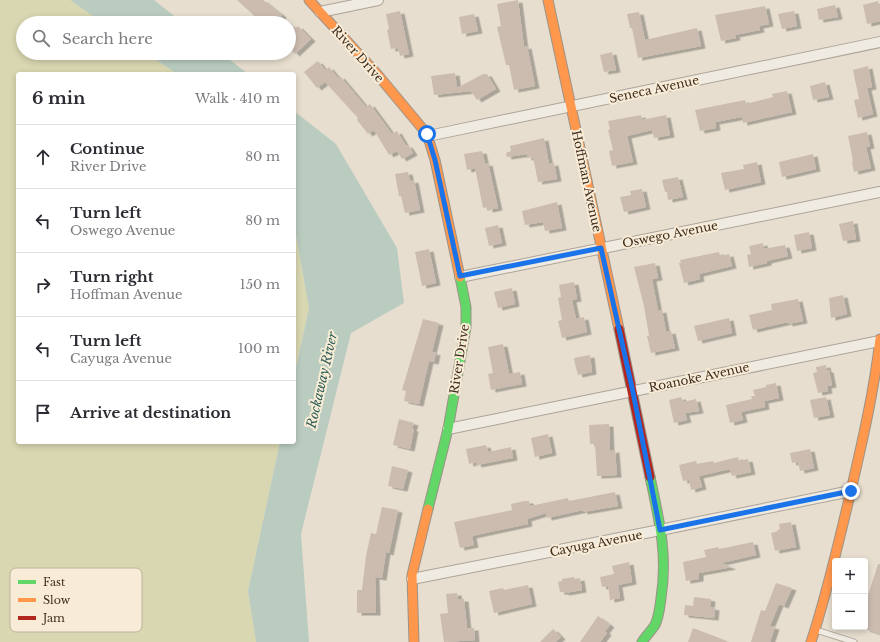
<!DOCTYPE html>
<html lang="en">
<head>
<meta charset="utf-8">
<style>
	body { margin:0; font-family:"Libre Baskerville",serif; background:#f7f7f7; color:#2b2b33 }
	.controls { position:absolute; right:12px; bottom:12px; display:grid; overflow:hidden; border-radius:4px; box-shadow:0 2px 6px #0003 }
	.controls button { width:36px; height:36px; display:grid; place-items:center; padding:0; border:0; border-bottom:1px solid #e1e1e2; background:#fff; color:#2b2b33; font:20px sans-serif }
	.stop { position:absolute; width:12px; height:12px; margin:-9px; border:3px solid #1a73e8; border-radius:50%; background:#fff }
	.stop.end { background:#1a73e8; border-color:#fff; box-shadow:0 1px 4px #0008 }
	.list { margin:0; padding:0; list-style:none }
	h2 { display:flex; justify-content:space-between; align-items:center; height:52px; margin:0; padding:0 16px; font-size:17px }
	h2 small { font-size:13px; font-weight:400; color:#7c7c81 }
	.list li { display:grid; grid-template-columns:26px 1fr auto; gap:12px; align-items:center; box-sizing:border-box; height:64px; padding:0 16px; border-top:1px solid #e1e1e2 }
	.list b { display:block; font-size:15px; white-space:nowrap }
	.list p { margin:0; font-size:13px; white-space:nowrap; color:#7c7c81 }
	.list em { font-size:13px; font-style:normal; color:#7c7c81 }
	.icon { flex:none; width:22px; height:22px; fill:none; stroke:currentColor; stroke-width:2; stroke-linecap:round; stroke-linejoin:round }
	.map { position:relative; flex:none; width:880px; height:642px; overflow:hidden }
	.search { position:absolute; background:#fff; box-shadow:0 2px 6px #0003; left:16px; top:16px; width:280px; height:44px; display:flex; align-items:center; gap:10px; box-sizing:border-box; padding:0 14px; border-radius:22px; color:#7c7c81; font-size:15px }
	.panel { position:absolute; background:#fff; box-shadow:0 2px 6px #0003; left:16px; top:72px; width:280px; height:372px; border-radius:4px }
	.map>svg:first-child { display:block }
	.green { fill:#d9d7b1 }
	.water { fill:#baccc0 }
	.building { fill:#ccbcb0; filter:url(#shadow) }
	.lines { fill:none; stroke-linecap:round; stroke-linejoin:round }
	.lane-casing { stroke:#ada498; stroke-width:7 }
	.street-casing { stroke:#ada498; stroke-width:12 }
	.fast-casing { stroke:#9c9388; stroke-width:11 }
	.slow-casing { stroke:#9c9388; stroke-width:11 }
	.jam-casing { stroke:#9c9388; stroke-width:11 }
	.lane { stroke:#efeae2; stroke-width:5 }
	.street { stroke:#efeae2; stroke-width:10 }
	.fast { stroke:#63d668; stroke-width:9 }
	.slow { stroke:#ff974d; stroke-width:9 }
	.jam { stroke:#b3261e; stroke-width:9 }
	.route { stroke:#1a73e8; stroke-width:5 }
	.labels { text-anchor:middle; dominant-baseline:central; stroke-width:4; stroke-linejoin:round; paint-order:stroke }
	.street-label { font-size:12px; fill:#3e2c1e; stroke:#f8ecd6 }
	.water-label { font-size:13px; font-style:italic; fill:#2d5e58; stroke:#f8ecd6 }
	.key { fill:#f8ecd6; stroke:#c0b29f; stroke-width:1 }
	.key-label { font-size:11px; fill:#3e2c1e }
</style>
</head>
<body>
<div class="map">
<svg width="880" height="642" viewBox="0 0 880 642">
	<defs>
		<filter id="shadow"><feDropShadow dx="4.5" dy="2.5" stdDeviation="0" flood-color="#0004"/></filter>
	</defs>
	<rect width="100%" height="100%" fill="#e7decf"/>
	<g class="green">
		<path d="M0,0H70L103,23H23V53H146L177,74H18V442H280L248,591L256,642H0Z"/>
		<path d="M294,224L309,308L294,377Z"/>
	</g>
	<g class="water">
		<path d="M70,0H154L183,23H103Z"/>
		<path d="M146,53H221L248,74H177Z"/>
		<path d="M294,111L336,144L397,248L404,303L351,333L301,534L309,642H256L248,591L280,442H294V377L309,308L294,224Z"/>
	</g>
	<g class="building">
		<path d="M237,0H263L282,15L281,17L288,23H262Z"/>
		<path d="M518,0L524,47L527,46L535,86L514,90L509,65H506L497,27L501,26L497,4Z"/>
		<path d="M878,1L880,9V21L867,24L863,5Z"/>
		<path d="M835,5L838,17L819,20L817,9Z"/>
		<path d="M765,6L769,24L759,26L760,30L735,35L736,38L721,41L715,15Z"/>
		<path d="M400,11L409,54L400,56L398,48L391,49L387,30L389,29L386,14Z"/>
		<path d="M794,11L797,26L782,29L778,14Z"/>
		<path d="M639,12L645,40L697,28L701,46L638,58L632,28H630L627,14Z"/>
		<path d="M474,14L478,31L462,34L459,17Z"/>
		<path d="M289,24L295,29L298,26L311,39L295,54L289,47Z"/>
		<path d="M612,52L616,70L604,72L600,55Z"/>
		<path d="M318,61L325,70L329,67L338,78L340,76L366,107L370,104L392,134L397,131L406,146L408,145L413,153L402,159L397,151L389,155L374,130L368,134L357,120L358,118L325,82L317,88L304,72Z"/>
		<path d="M868,66L872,87L867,88L873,114L858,118L854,100L859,99L853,70Z"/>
		<path d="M455,73L457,88L483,74H487L496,89L477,100L471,91L434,95L431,76Z"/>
		<path d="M825,82L829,97L813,100L810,86Z"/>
		<path d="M787,91L792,112L743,123L742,117L715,122L716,128L700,131L695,110L745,100L746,104L773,97L772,94Z"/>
		<path d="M641,115L642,120L666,115L670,135L654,138L652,130L627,136L633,162L612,166L609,151L613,150L608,130L610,129L608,121Z"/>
		<path d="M867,132L870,146L866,147L871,168L854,172L852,162L853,161L848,136Z"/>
		<path d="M544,138L549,164L554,163L557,179L538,182L533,157L527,158V154L507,157L506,153L511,151L510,146Z"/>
		<path d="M482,151L485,164L488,163L498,208L488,210V207L483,208L475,168L467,170L464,154Z"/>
		<path d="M813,154L816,169L782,177L779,162Z"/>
		<path d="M757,162L761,182L725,190L721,173L744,169L743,165Z"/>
		<path d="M408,172L410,181L414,180L420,210L405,213L401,196H399L395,174Z"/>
		<path d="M678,177L683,197L668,200L667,192H665L662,180Z"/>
		<path d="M642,189L646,207L624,212L620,197L631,195L630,191Z"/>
		<path d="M557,202L562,228L545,231L543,222L525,225L522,211Z"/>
		<path d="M853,221L856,239L843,241L839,224Z"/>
		<path d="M498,225L502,243L489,246L485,228Z"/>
		<path d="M809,232L812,248L797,251L794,235Z"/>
		<path d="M763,243L764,249L785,245L788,256L767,261V263L749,267L747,255L751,254L749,246Z"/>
		<path d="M429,249L436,283L422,286L415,252Z"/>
		<path d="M719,252L720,256L729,254L732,266L699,274L700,279L684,283L679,263H681L680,260Z"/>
		<path d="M655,263L658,278L652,279L658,311L662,310L666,332L671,331L675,348L651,353L647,336H649L644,306L634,267Z"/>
		<path d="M574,282L577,299L572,300L576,319L584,317L587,332L562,338L558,321L562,320L558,298L561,297L559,285Z"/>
		<path d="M512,288L515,304L498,308L494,292Z"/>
		<path d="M843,295L847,314L831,318L829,298Z"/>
		<path d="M798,299L803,321L788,324V322L753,330L749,315L772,310L771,304Z"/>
		<path d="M729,318L732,333L698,341L694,326Z"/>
		<path d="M423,319L439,323L432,352L436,353L434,362L429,361L419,404L404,401L406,391L402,390Z"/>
		<path d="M503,344L509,374L520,372L522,384L491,390L488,374L493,373L488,347Z"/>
		<path d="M590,355L592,372L578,375L575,364L574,358Z"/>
		<path d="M826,365L827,370H829L832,385L827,386L828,391L818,393L813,373L817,372L816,367Z"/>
		<path d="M776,383L779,398L764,401L765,407L741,412L743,420L730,423L726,405L752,399L751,396H755L753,390L766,387V385Z"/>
		<path d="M681,397L683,402L696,399L699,411L685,413L687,420L674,423L669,400Z"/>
		<path d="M826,397L830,415L814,418L810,400Z"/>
		<path d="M399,419L414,423L412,429H414L410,449L393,445Z"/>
		<path d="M609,424L610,451L615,450L617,475L597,476L595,444H590L589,425Z"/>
		<path d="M548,434L552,453L535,457L531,438Z"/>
		<path d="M486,445L488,452L511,447L513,458L477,465L476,462L469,464L466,449Z"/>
		<path d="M810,449L814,468L800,471L798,462L792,463L790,453Z"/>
		<path d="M738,457L739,461L748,459L751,472L732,476L730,469L699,476L702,487L691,490L689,480L683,481L679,465L696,461L697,464L713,461L714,463Z"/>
		<path d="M392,466L408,470L403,489L388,486Z"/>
		<path d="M615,492L618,506L583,512V510L547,518L546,513L527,519L528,524L472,536L474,545L460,548L454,522L512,510L511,504L524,501H529L530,506L568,498L569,501Z"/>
		<path d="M382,507L398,510L389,553L386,552L382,578L375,577L376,613H357V590H362L366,556L371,533L376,534Z"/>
		<path d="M791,522L796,547L775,551L771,533L778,531L777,530L780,529L779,524Z"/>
		<path d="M753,542L756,555L721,563L732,567L699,573V579L686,581L683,562L706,557L704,550L718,547L719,549Z"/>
		<path d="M629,562L632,582L618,585L620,598L610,600L608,586L602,587L600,577L614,574L612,566Z"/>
		<path d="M878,564H880V634L865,629V605Z"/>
		<path d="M574,577L575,579L580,578L582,590L565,593L564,592H560L558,582L562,581V579Z"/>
		<path d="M776,583L792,588L784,606L779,604L770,626L775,627L770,642H751L761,610L765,611Z"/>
		<path d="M528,585L532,604L494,613L489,591L503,588L504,590Z"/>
		<path d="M457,593L458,599H464L467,628H474L475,640L444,642L440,614L448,613L446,594Z"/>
		<path d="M694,597L711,599L710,607L715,608L714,618L684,615L685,605L693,606Z"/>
		<path d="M598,616L610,625L605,631L607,633L600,642H580Z"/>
		<path d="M693,628L727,641L726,642H688Z"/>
		<path d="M553,629L561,637L555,642H540Z"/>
	</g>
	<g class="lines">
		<g class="lane-casing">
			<path id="lane" d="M816,630L854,642"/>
		</g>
		<g class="street-casing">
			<g id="street">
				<path d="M320,12L378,0"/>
				<path d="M428,136L880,42"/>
				<path d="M460,277L880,192"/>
				<path d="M448,429C592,400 736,369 880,341"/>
				<path d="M412,579L660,530L851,491"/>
			</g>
		</g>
		<g class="fast-casing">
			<g id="fast">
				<path d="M428,509L448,429L466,327V307L460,277"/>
				<path d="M642,642C646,636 651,631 655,625C659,617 660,606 661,598C668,555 659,519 650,477"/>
			</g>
		</g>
		<g class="slow-casing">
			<g id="slow">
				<path d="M309,0L377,74L427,134L435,160L460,277"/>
				<path d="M548,0L619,329"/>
				<path d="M414,642L412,575L428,509"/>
				<path d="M811,642C827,594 838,544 850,495C862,443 874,392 880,339"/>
			</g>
		</g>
		<g class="jam-casing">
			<path id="jam" d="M619,329L650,477"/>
		</g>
		<use href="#lane" class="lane"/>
		<use href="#street" class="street"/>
		<use href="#fast" class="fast"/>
		<use href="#slow" class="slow"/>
		<use href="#jam" class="jam"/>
	</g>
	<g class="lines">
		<path class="route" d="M427,134L435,160L460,276L601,248L633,392L660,530L851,491"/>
	</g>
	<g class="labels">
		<g class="street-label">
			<text transform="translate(358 54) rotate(48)">River Drive</text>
			<text transform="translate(654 89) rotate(-12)">Seneca Avenue</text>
			<text transform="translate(587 181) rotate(78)">Hoffman Avenue</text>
			<text transform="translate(670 234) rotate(-11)">Oswego Avenue</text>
			<text transform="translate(459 359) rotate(-81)">River Drive</text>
			<text transform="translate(699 377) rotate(-12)">Roanoke Avenue</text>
			<text transform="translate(596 543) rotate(-11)">Cayuga Avenue</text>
		</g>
		<g class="water-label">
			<text transform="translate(322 380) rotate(-77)">Rockaway River</text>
		</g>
	</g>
	<rect x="10" y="568" width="132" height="64" rx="6" class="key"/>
	<rect x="18" y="580" width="18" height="4" fill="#63d668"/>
	<rect x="18" y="598" width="18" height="4" fill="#ff974d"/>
	<rect x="18" y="616" width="18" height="4" fill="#b3261e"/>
	<g class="key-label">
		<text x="43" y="586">Fast</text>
		<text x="43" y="604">Slow</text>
		<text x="43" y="622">Jam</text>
	</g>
</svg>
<div class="controls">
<button>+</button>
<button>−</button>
</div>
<div class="stop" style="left:427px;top:134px"></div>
<div class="stop end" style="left:851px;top:491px"></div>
<div class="search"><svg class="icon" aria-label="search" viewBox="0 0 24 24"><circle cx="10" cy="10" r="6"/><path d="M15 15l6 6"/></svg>Search here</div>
<section class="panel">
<h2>6 min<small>Walk · 410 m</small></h2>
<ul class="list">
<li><svg class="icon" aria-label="ahead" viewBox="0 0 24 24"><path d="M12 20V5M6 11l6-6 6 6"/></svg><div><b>Continue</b><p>River Drive</p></div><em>80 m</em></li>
<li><svg class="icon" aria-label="left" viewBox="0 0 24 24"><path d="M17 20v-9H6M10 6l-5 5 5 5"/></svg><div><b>Turn left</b><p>Oswego Avenue</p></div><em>80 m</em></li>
<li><svg class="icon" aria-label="right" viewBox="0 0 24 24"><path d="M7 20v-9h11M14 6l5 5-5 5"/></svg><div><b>Turn right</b><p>Hoffman Avenue</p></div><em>150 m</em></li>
<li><svg class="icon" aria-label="left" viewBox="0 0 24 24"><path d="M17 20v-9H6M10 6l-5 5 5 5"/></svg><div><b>Turn left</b><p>Cayuga Avenue</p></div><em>100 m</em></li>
<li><svg class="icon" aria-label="arrive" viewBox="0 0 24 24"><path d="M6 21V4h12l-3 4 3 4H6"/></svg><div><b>Arrive at destination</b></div></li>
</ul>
</section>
</div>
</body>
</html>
